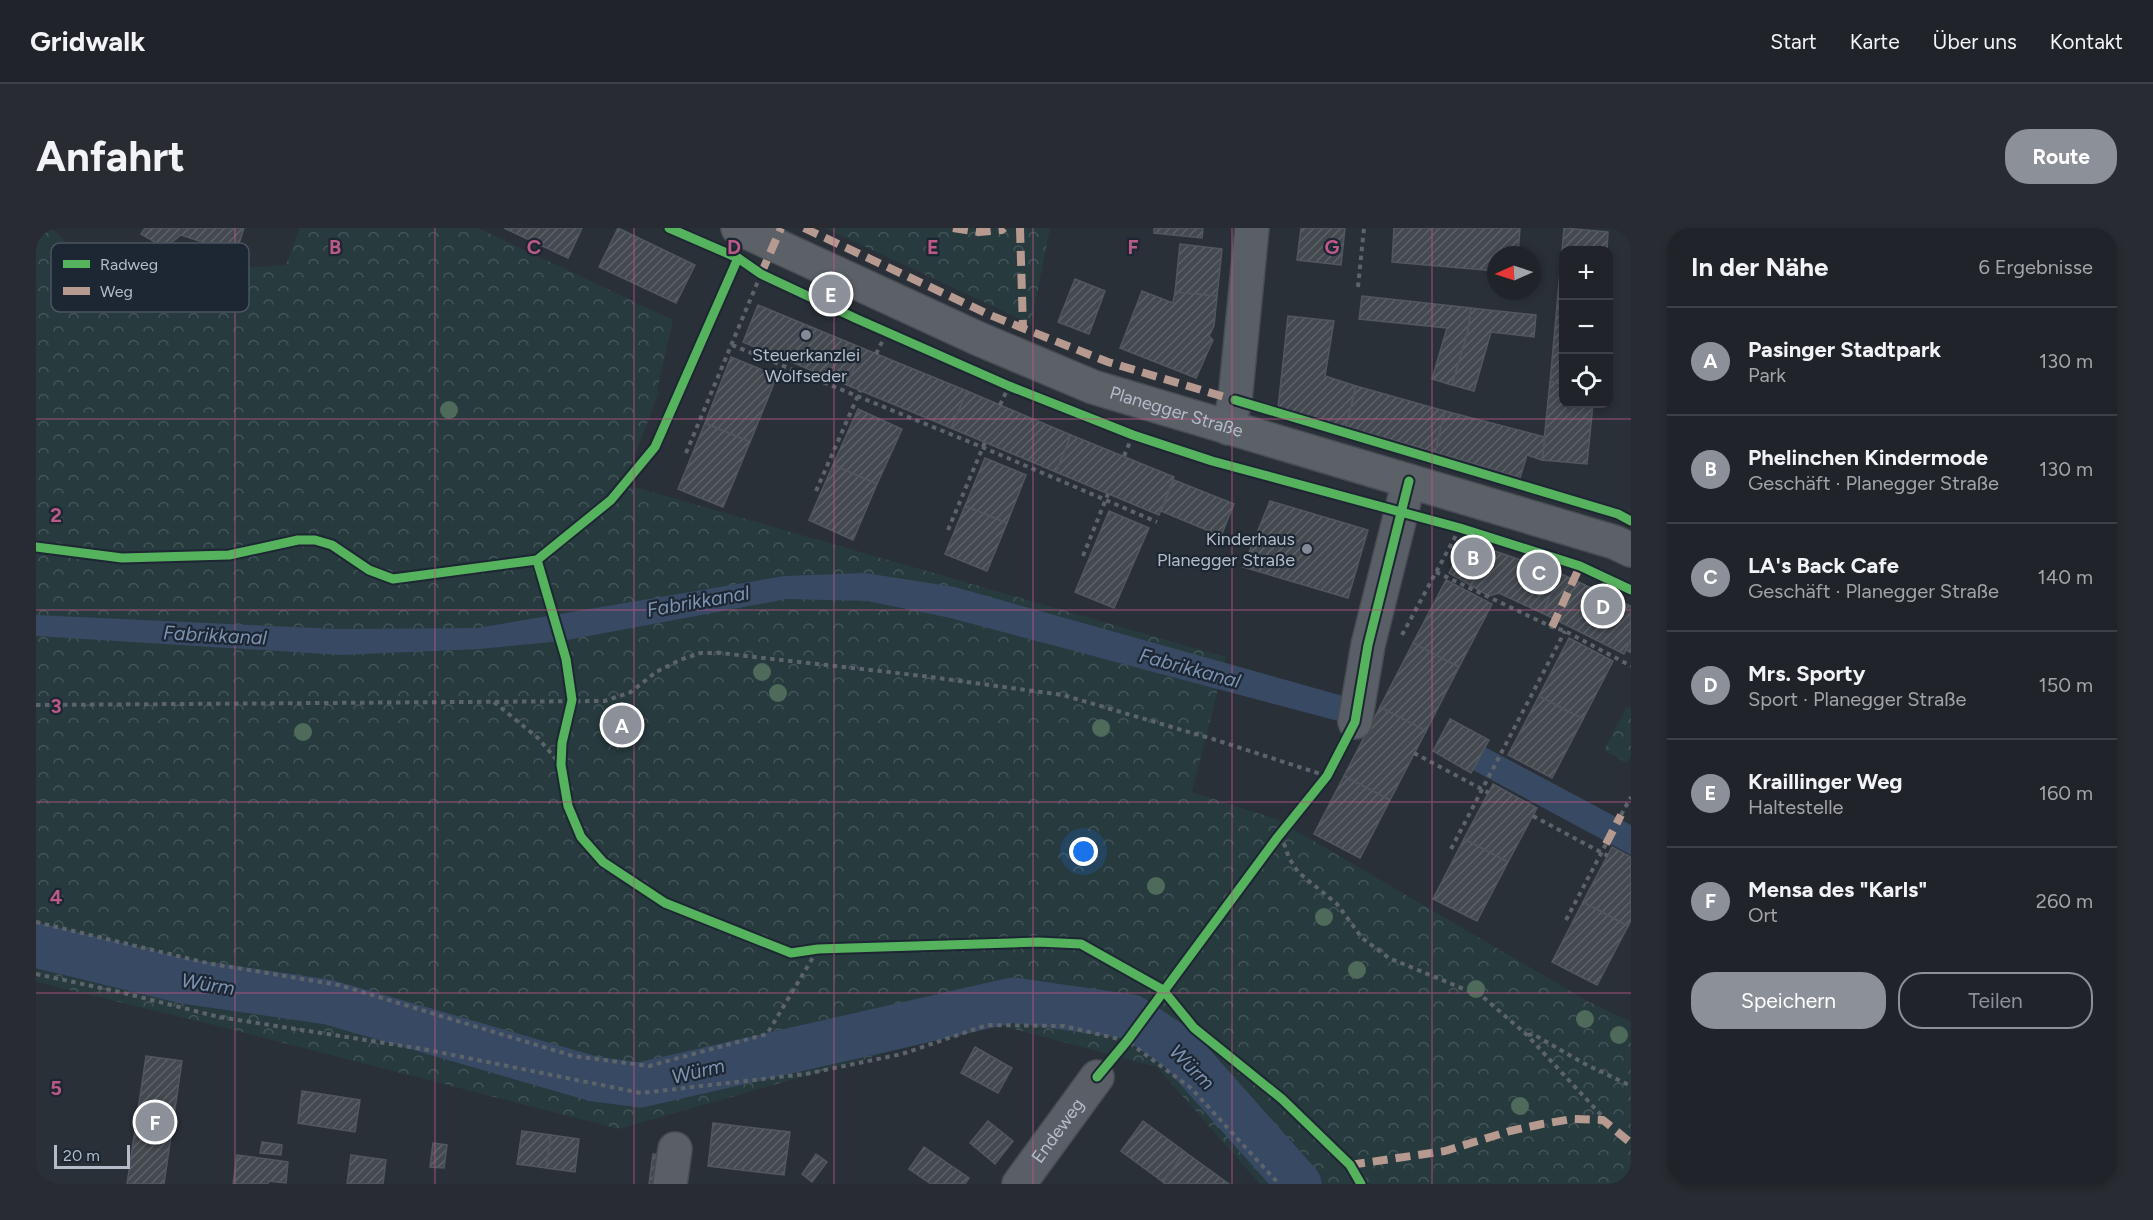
<!DOCTYPE html>
<html lang="de">
<head>
<meta charset="utf-8">
<style>
	body { margin:0; font-family:Figtree,sans-serif; background:#282c32; color:#f1f3f6 }
	.controls { position:absolute; right:18px; top:18px; display:grid; overflow:hidden; border-radius:12px; box-shadow:0 3px 9px #0003 }
	.controls button { width:54px; height:54px; display:grid; place-items:center; padding:0; border:0; border-bottom:2px solid #3d4147; background:#20242a; color:#f1f3f6; font:30px sans-serif }
	.compass { position:absolute; left:1451px; top:18px; width:54px; height:54px; border-radius:50%; background:#20242a; box-shadow:0 3px 9px #0003; rotate:267deg }
	.scale { position:absolute; left:18px; bottom:15px; width:76px; box-sizing:border-box; padding-left:6px; border:3px solid #b4bcc9; border-top:0; font-size:16px; line-height:21px; white-space:nowrap; color:#b4bcc9; -webkit-text-stroke:4px #1d2633; paint-order:stroke }
	.you { position:absolute; left:1048px; top:624px; width:21px; height:21px; margin:-15px; border:4px solid #fff; border-radius:50%; background:#1a73e8; box-shadow:0 0 0 9px #1a73e833 }
	.badge { display:grid; place-items:center; width:39px; height:39px; border-radius:50%; background:#8c9099; color:#fff; font-size:20px; font-weight:700 }
	.pin { position:absolute; translate:-50% -50%; border:3px solid #fff; box-shadow:0 2px 6px #0006 }
	.list { margin:0; padding:0; list-style:none }
	h2 { display:flex; justify-content:space-between; align-items:center; height:78px; margin:0; padding:0 24px; font-size:26px }
	h2 small { font-size:20px; font-weight:400; color:#a2a4a8 }
	.list li { display:grid; grid-template-columns:39px 1fr auto; gap:18px; align-items:center; box-sizing:border-box; height:108px; padding:0 24px; border-top:2px solid #3d4147 }
	.list b { display:block; font-size:22px; white-space:nowrap }
	.list p { margin:0; font-size:20px; white-space:nowrap; color:#a2a4a8 }
	.list em { font-size:20px; font-style:normal; color:#a2a4a8 }
	.actions { display:flex; gap:12px; padding:18px 24px }
	.actions a { flex:1; padding:14px 0; border:2px solid #8c9099; border-radius:24px; text-align:center; font-size:21px; color:#8c9099 }
	.actions .main { background:#8c9099; color:#fff }
	.icon { flex:none; width:33px; height:33px; fill:none; stroke:currentColor; stroke-width:2; stroke-linecap:round; stroke-linejoin:round }
	.map { position:relative; flex:none; width:1595px; height:956px; overflow:hidden; border-radius:24px }
	header { display:flex; align-items:center; gap:36px; box-sizing:border-box; height:84px; padding:0 30px; background:#20242a; border-bottom:2px solid #3d4147 }
	header strong { font-size:28px }
	nav { display:flex; gap:33px; margin-inline-start:auto; font-size:21px }
	.intro { display:flex; align-items:center; justify-content:space-between; box-sizing:border-box; height:144px; padding:0 36px }
	h1 { margin:0; font-size:42px }
	.button { padding:15px 27px; border-radius:24px; background:#8c9099; color:#fff; font-size:21px; font-weight:700 }
	main { display:flex; gap:36px; padding:0 36px }
	aside { flex:1; background:#20242a; border-radius:24px; box-shadow:0 3px 9px #0003 }
	.map>svg:first-child { display:block }
	.forest { fill:url(#forest-crowns) }
	.water { fill:#384963 }
	.lines { fill:none; stroke-linecap:round; stroke-linejoin:round }
	.river { stroke:#384963; stroke-width:45 }
	.building { fill:url(#building-hatch); stroke:#52575f; stroke-width:1.5 }
	.minor-casing { stroke:#484c53; stroke-width:36 }
	.major-casing { stroke:#484c55; stroke-width:36 }
	.path { stroke:#5d636a; stroke-width:4; stroke-dasharray:4.5 4.5; stroke-linecap:butt }
	.minor { stroke:#5a5e66; stroke-width:33 }
	.major { stroke:#5c6168; stroke-width:33 }
	.quiet { stroke:#b69a8f; stroke-width:8; stroke-dasharray:15 8; stroke-linecap:butt }
	.cycleway-casing { stroke:#1d2633; stroke-width:13 }
	.cycleway { stroke:#56b35d; stroke-width:9 }
	.tree { fill:#4e6a5a }
	.grid { fill:none; stroke:#bc5a87; stroke-width:1.5; stroke-opacity:0.55 }
	.poi-dot { fill:#848b96; stroke:#1d2633; stroke-width:2 }
	.labels { text-anchor:middle; dominant-baseline:central; stroke-width:4.5; stroke-linejoin:round; paint-order:stroke }
	.poi-label { font-size:18px; fill:#b4bcc9; stroke:#1d2633 }
	.street-label { font-size:18px; fill:#b4bcc9; stroke:#1d2633 }
	.water-label { font-size:20px; font-style:italic; fill:#7c92b1; stroke:#1d2633 }
	.key { fill:#1d2633; stroke:#4a5360; stroke-width:1.5 }
	.key-label { font-size:16px; fill:#b4bcc9 }
	.grid-label { font-size:20px; text-anchor:middle; font-weight:bold; fill:#bc5a87; stroke:#1d2633; stroke-width:4.5; stroke-linejoin:round; paint-order:stroke }
</style>
</head>
<body>
<header>
<strong>Gridwalk</strong>
<nav><a>Start</a><a>Karte</a><a>Über uns</a><a>Kontakt</a></nav>
</header>
<div class="intro"><h1>Anfahrt</h1><a class="button">Route</a></div>
<main>
<div class="map">
<svg width="1595" height="956" viewBox="0 0 1595 956">
	<defs>
		<pattern id="forest-crowns" width="20" height="18" patternUnits="userSpaceOnUse" patternTransform="scale(1.5)"><rect width="20" height="18" fill="#273a3e"/><path d="M2 6a3 3 0 1 1 6 0M12 15a3 3 0 1 1 6 0" fill="none" stroke="#445559"/></pattern>
		<pattern id="building-hatch" width="6" height="6" patternUnits="userSpaceOnUse" patternTransform="scale(1.5)"><rect width="6" height="6" fill="#444950"/><path d="M-1 1l2-2M0 6l6-6M5 7l2-2" fill="none" stroke="#5d6168"/></pattern>
	</defs>
	<rect width="100%" height="100%" fill="#2a3038"/>
	<g class="forest">
		<path d="M0,0H15L30,14L117,46L250,37L264,0H442L637,92L621,162L623,164L588,256L1190,429L1156,564L1240,591L1553,774L1595,794V956H1224L1121,839L956,795L583,901L178,797L0,754Z"/>
		<path d="M789,0H1014L995,96Z"/>
		<path d="M1591,479L1595,481V528L1591,535L1568,522Z"/>
	</g>
	<g class="water">
		<path d="M829,345L919,359L1314,470L1306,494L914,390L831,373L751,371L526,413L444,421L305,427L0,408V387L301,401L441,400L748,348Z"/>
		<path d="M1449,519L1595,597V627L1437,542Z"/>
	</g>
	<g class="lines">
		<path class="river" d="M0,717L147,753L292,774L558,851L604,857L977,772L1096,789L1143,821L1263,956"/>
	</g>
	<g class="building">
		<path d="M109,0H208L200,25L145,7L121,26L114,21L119,14L105,6Z"/>
		<path d="M468,0H546L532,30Z"/>
		<path d="M582,0L659,37L640,75L563,39Z"/>
		<path d="M1118,0H1167L1166,10L1118,5Z"/>
		<path d="M1265,0H1309L1305,37L1261,32Z"/>
		<path d="M1358,0H1484L1482,27H1460V43L1356,34Z"/>
		<path d="M1528,0L1572,4L1571,22H1528V78L1521,77Z"/>
		<path d="M1144,16L1186,21L1181,68L1139,64Z"/>
		<path d="M1039,51L1069,63L1053,106L1022,94Z"/>
		<path d="M1106,63L1137,75L1139,64L1181,68L1178,98L1173,108L1177,112L1160,150L1084,120Z"/>
		<path d="M1326,68L1435,80L1432,103L1416,157L1396,151L1411,100L1323,91Z"/>
		<path d="M722,77L826,120L811,157L707,114Z"/>
		<path d="M1521,77L1528,78V156L1514,154Z"/>
		<path d="M1435,80L1500,87L1498,109L1455,104L1438,163L1416,157L1432,103Z"/>
		<path d="M1252,88L1298,93L1289,148L1320,158L1310,199L1242,180Z"/>
		<path d="M826,120L931,163L915,200L811,157Z"/>
		<path d="M695,129L741,148L714,214L669,195Z"/>
		<path d="M1514,154L1528,156V176H1557L1551,236L1506,232Z"/>
		<path d="M1320,158L1409,183L1399,224L1310,199Z"/>
		<path d="M931,163L1035,207L1020,244L915,200Z"/>
		<path d="M822,181L866,201L841,256L797,237Z"/>
		<path d="M1409,183L1509,209L1506,232L1491,227L1484,250L1399,224Z"/>
		<path d="M669,195L714,214L687,279L642,261Z"/>
		<path d="M1035,207L1138,249L1123,287L1020,244Z"/>
		<path d="M949,230L990,247L971,295L929,278Z"/>
		<path d="M797,237L841,256L817,312L773,292Z"/>
		<path d="M1138,252L1198,276L1185,308L1125,283Z"/>
		<path d="M1234,273L1332,302L1312,370L1207,339Z"/>
		<path d="M929,278L971,295L951,343L909,326Z"/>
		<path d="M1073,283L1113,300L1078,380L1039,364Z"/>
		<path d="M1430,313L1525,346L1506,385L1463,365L1453,368L1413,345Z"/>
		<path d="M1525,346L1595,378V411L1588,426L1506,385Z"/>
		<path d="M1410,352L1456,376L1423,439L1377,415Z"/>
		<path d="M1533,410L1577,433L1547,491L1503,468Z"/>
		<path d="M1595,411V425L1590,422Z"/>
		<path d="M1377,415L1423,439L1390,503L1344,479Z"/>
		<path d="M1503,468L1547,491L1516,550L1472,527Z"/>
		<path d="M1344,479L1390,503L1354,572L1308,548Z"/>
		<path d="M1414,491L1453,512L1435,545L1397,523Z"/>
		<path d="M1308,548L1354,572L1324,630L1278,606Z"/>
		<path d="M1457,556L1501,580L1472,634L1428,611Z"/>
		<path d="M1428,611L1472,634L1441,693L1397,671Z"/>
		<path d="M1576,619L1595,629V692L1592,698L1547,674Z"/>
		<path d="M1547,674L1592,698L1561,757L1516,734Z"/>
		<path d="M939,819L976,840L962,865L925,845Z"/>
		<path d="M110,828L146,833L128,956H91Z"/>
		<path d="M266,863L324,872L319,904L262,895Z"/>
		<path d="M952,893L977,913L959,936L934,915Z"/>
		<path d="M1107,893L1149,924L1127,954L1085,923Z"/>
		<path d="M677,895L754,904L748,947L672,938Z"/>
		<path d="M486,903L515,907L510,940L481,936Z"/>
		<path d="M515,907L543,911L539,944L510,940Z"/>
		<path d="M226,914L246,917L245,927L224,925Z"/>
		<path d="M397,915L411,917L408,940L394,939Z"/>
		<path d="M888,919L933,950L929,956H895L873,941Z"/>
		<path d="M1149,924L1193,956H1129L1127,954Z"/>
		<path d="M617,926L631,928L627,956H613Z"/>
		<path d="M780,926L791,934L776,954L766,946Z"/>
		<path d="M201,927L252,934L250,955L233,953L232,956H197Z"/>
		<path d="M315,927L350,932L347,956H311Z"/>
	</g>
	<g class="lines">
		<g class="minor-casing">
			<g id="minor">
				<path d="M1192,200L1199,172L1216,0"/>
				<path d="M1319,494L1332,417L1373,253"/>
				<path d="M634,956L639,921"/>
				<path id="s1" d="M983,956L1061,849"/>
			</g>
		</g>
		<g class="major-casing">
			<g id="major">
				<path id="s2" d="M702,0L943,111L1057,159L1578,314L1595,322"/>
			</g>
		</g>
		<g class="path">
			<path d="M1322,59L1328,0"/>
			<path d="M696,117L946,219L1121,294"/>
			<path d="M840,126L851,104"/>
			<path d="M964,177L973,158"/>
			<path d="M650,225L725,46"/>
			<path d="M1088,228L1097,207"/>
			<path d="M780,263L824,163"/>
			<path d="M912,302L949,214"/>
			<path d="M1047,328L1072,266"/>
			<path d="M1400,344L1516,399L1529,403L1595,438"/>
			<path d="M1366,407L1424,300"/>
			<path d="M458,474L502,510L525,537"/>
			<path d="M0,477L569,473L595,464L620,444L644,432L664,425H684L887,448L1027,467L1180,512L1291,548"/>
			<path d="M1378,525L1453,565"/>
			<path d="M1585,587L1595,569"/>
			<path d="M1497,588L1572,628"/>
			<path d="M1241,610L1247,613L1253,630L1262,644L1301,676L1326,710L1353,730L1447,769L1491,807L1566,888L1567,892"/>
			<path d="M1415,621L1529,403"/>
			<path d="M1530,692L1570,616"/>
			<path d="M0,694L171,735L303,757L537,828L613,838L731,806L782,721"/>
			<path d="M0,746L84,764L183,789L387,821L605,865L770,846L866,826L951,797L1028,798L1091,813L1155,860L1243,956"/>
			<path d="M1492,807L1497,806L1547,835L1595,858"/>
		</g>
		<use href="#minor" class="minor"/>
		<use href="#major" class="major"/>
		<g class="quiet">
			<path d="M768,0L954,87L1072,134L1202,173"/>
			<path d="M917,0L943,4L966,2L968,0"/>
			<path d="M984,0L987,100"/>
			<path d="M725,46L745,0"/>
			<path d="M1516,399L1544,338"/>
			<path d="M1570,616L1585,587"/>
			<path d="M1314,937L1409,923L1474,903L1506,896L1536,891L1567,892L1595,915"/>
		</g>
		<g class="cycleway-casing">
			<g id="cycleway">
				<path d="M633,0L702,30L725,46L821,91L973,158L1097,207L1176,233L1424,300L1544,338L1595,362"/>
				<path d="M1199,172L1582,286L1595,293"/>
				<path d="M0,319L86,330L193,327L262,312H279L296,317L333,342L357,351L501,332"/>
				<path d="M501,332L530,431L536,472L526,515L525,537L532,578L545,609L567,634L629,675L755,725L782,721L1002,714L1045,716L1127,762L1158,800L1246,871L1314,937L1325,956"/>
				<path d="M501,332L575,272L619,219L702,30"/>
				<path d="M1061,849L1091,813L1241,610L1291,548L1319,494L1332,417L1373,253"/>
			</g>
		</g>
		<use href="#cycleway" class="cycleway"/>
	</g>
	<g class="tree">
		<circle cx="413" cy="182" r="9"/>
		<circle cx="726" cy="444" r="9"/>
		<circle cx="742" cy="465" r="9"/>
		<circle cx="1065" cy="500" r="9"/>
		<circle cx="267" cy="504" r="9"/>
		<circle cx="1120" cy="658" r="9"/>
		<circle cx="1288" cy="689" r="9"/>
		<circle cx="1321" cy="742" r="9"/>
		<circle cx="1440" cy="761" r="9"/>
		<circle cx="1549" cy="791" r="9"/>
		<circle cx="1583" cy="807" r="9"/>
		<circle cx="1484" cy="878" r="9"/>
	</g>
	<path class="grid" d="M199,0V956M399,0V956M598,0V956M798,0V956M997,0V956M1196,0V956M1396,0V956M0,191H1595M0,382H1595M0,574H1595M0,765H1595"/>
	<g class="poi-dot">
		<circle cx="770" cy="107" r="6"/>
		<circle cx="1271" cy="321" r="6"/>
	</g>
	<g class="labels">
		<g class="poi-label">
			<text x="770" y="127">Steuerkanzlei<tspan x="770" dy="21">Wolfseder</tspan></text>
			<text x="1259" y="311" text-anchor="end">Kinderhaus<tspan x="1259" dy="21">Planegger Straße</tspan></text>
		</g>
		<g class="street-label">
			<text stroke="none"><textPath href="#s2" startOffset="476">Planegger Straße</textPath></text>
			<text stroke="none"><textPath href="#s1" startOffset="66">Endeweg</textPath></text>
		</g>
		<g class="water-label">
			<text transform="translate(662 373) rotate(-10)">Fabrikkanal</text>
			<text transform="translate(179 407) rotate(3)">Fabrikkanal</text>
			<text transform="translate(1154 440) rotate(15)">Fabrikkanal</text>
			<text transform="translate(172 756) rotate(9)">Würm</text>
			<text transform="translate(1156 839) rotate(45)">Würm</text>
			<text transform="translate(662 843) rotate(-13)">Würm</text>
		</g>
	</g>
	<rect x="15" y="15" width="198" height="69" rx="9" class="key"/>
	<rect x="27" y="32" width="27" height="8" fill="#56b35d"/>
	<rect x="27" y="59" width="27" height="8" fill="#b69a8f"/>
	<g class="key-label">
		<text x="64" y="42">Radweg</text>
		<text x="64" y="69">Weg</text>
	</g>
	<g class="grid-label">
		<text x="299" y="26">B</text>
		<text x="498" y="26">C</text>
		<text x="698" y="26">D</text>
		<text x="897" y="26">E</text>
		<text x="1097" y="26">F</text>
		<text x="1296" y="26">G</text>
		<text x="20" y="294">2</text>
		<text x="20" y="485">3</text>
		<text x="20" y="676">4</text>
		<text x="20" y="867">5</text>
	</g>
</svg>
<div class="controls">
<button>+</button>
<button>−</button>
<button><svg class="icon" aria-label="locate" viewBox="0 0 24 24"><circle cx="12" cy="12" r="6"/><path d="M12 2v4M12 18v4M2 12h4M18 12h4"/></svg></button>
</div>
<svg class="compass" viewBox="-18 -18 36 36"><path d="M0-13l5 13h-10z" fill="#e53935"/><path d="M0 13l5-13h-10z" fill="#a2a4a8"/></svg>
<div class="scale">20 m</div>
<div class="you"></div>
<div class="pin badge" style="left:586px;top:497px">A</div>
<div class="pin badge" style="left:1437px;top:329px">B</div>
<div class="pin badge" style="left:1503px;top:344px">C</div>
<div class="pin badge" style="left:1567px;top:378px">D</div>
<div class="pin badge" style="left:795px;top:66px">E</div>
<div class="pin badge" style="left:119px;top:894px">F</div>
</div>
<aside>
<h2>In der Nähe<small>6 Ergebnisse</small></h2>
<ul class="list">
<li><span class="badge">A</span><div><b>Pasinger Stadtpark</b><p>Park</p></div><em>130 m</em></li>
<li><span class="badge">B</span><div><b>Phelinchen Kindermode</b><p>Geschäft · Planegger Straße</p></div><em>130 m</em></li>
<li><span class="badge">C</span><div><b>LA's Back Cafe</b><p>Geschäft · Planegger Straße</p></div><em>140 m</em></li>
<li><span class="badge">D</span><div><b>Mrs. Sporty</b><p>Sport · Planegger Straße</p></div><em>150 m</em></li>
<li><span class="badge">E</span><div><b>Kraillinger Weg</b><p>Haltestelle</p></div><em>160 m</em></li>
<li><span class="badge">F</span><div><b>Mensa des &quot;Karls&quot;</b><p>Ort</p></div><em>260 m</em></li>
</ul>
<div class="actions"><a class="main">Speichern</a><a>Teilen</a></div>
</aside>
</main>
</body>
</html>
